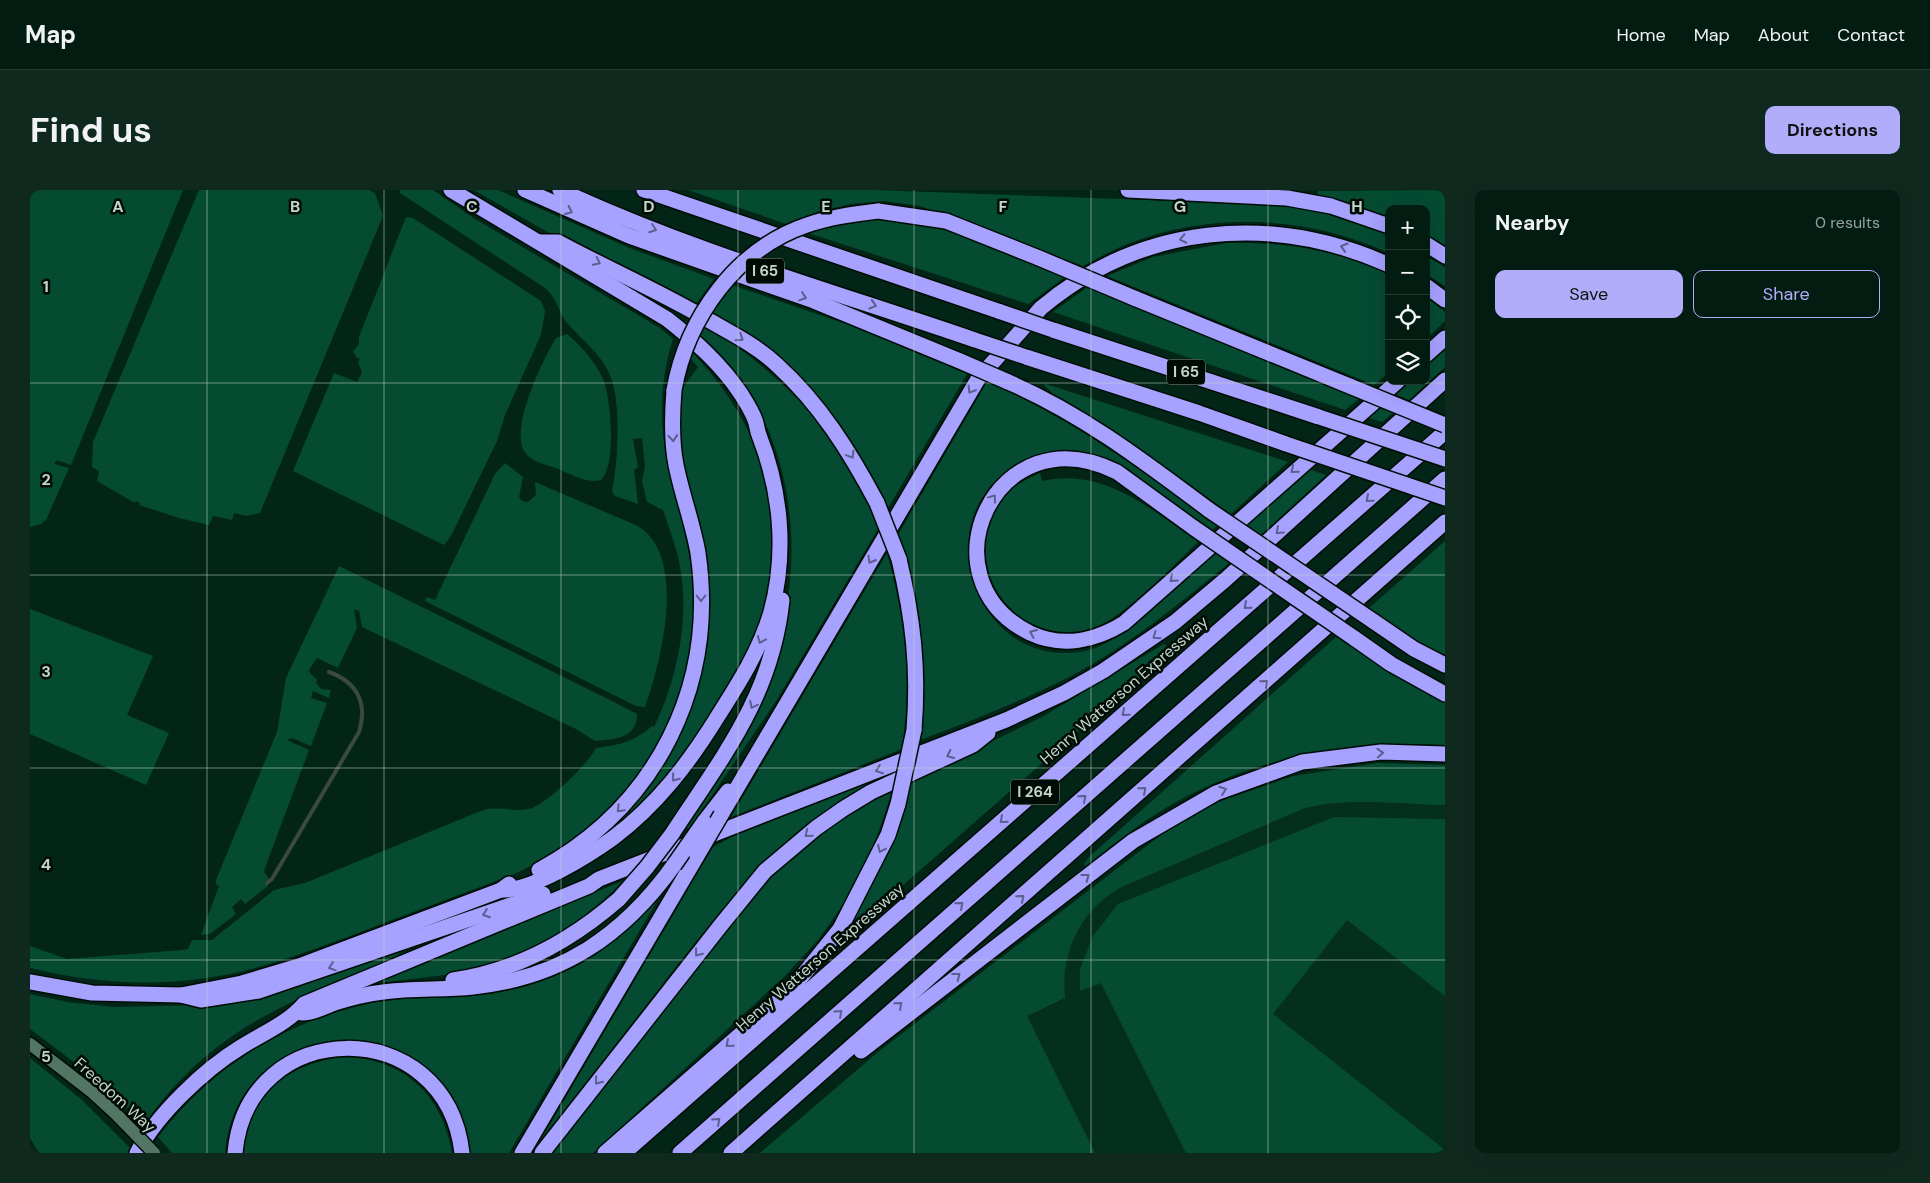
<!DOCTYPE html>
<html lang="en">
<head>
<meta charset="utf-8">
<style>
	body { margin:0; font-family:"DM Sans",sans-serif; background:#10291f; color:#f1f3f6 }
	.controls { position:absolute; right:15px; top:15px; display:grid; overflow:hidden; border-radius:10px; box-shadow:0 5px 20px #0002 }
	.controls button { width:45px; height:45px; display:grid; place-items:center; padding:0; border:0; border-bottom:1px solid #233a31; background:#021c11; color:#f1f3f6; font:25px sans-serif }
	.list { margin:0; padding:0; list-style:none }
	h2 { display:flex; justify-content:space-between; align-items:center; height:65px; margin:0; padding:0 20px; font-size:21px }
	h2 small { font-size:16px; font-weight:400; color:#96a19f }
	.actions { display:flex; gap:10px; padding:15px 20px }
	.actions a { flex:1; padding:11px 0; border:1px solid #b1adfa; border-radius:10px; text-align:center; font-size:18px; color:#b1adfa }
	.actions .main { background:#b1adfa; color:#111 }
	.icon { flex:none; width:28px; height:28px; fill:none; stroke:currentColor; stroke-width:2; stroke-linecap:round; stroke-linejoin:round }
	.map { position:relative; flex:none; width:1415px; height:963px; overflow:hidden; border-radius:10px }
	header { display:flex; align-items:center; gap:30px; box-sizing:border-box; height:70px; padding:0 25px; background:#021c11; border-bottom:1px solid #233a31 }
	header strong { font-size:24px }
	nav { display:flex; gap:28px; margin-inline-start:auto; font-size:18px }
	.intro { display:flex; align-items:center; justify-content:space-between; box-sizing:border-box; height:120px; padding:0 30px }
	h1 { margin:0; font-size:35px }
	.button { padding:12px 22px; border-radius:10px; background:#b1adfa; color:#111; font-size:18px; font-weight:700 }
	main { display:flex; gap:30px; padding:0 30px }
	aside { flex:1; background:#021c11; border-radius:10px; box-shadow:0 5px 20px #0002 }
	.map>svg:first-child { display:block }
	.built { fill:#042f1e }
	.green { fill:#054b32 }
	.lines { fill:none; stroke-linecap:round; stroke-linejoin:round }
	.stream { stroke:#3b4940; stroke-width:4 }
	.secondary-casing { stroke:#000d04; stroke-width:15 }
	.motorway-casing { stroke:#000d04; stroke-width:18 }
	.secondary { stroke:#537664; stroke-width:12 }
	.motorway { stroke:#a7a1ff; stroke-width:15 }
	.secondary-bridge-casing { stroke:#000d04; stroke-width:15; stroke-linecap:butt }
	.motorway-bridge-casing { stroke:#000d04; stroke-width:18; stroke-linecap:butt }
	.secondary-bridge { stroke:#537664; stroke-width:12 }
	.motorway-bridge { stroke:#a7a1ff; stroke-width:15 }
	.oneway { stroke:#5c5e8f }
	.grid { fill:none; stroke:#c4d6cc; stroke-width:1; stroke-opacity:0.55 }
	.labels { text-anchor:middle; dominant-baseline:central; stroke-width:5; stroke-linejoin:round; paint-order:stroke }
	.shield { fill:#010b06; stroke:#8a9991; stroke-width:1 }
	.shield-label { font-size:15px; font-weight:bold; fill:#c4d6cc }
	.street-label { font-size:16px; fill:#c4d6cc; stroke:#010b06 }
	.grid-label { font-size:16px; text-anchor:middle; font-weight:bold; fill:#c4d6cc; stroke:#010b06; stroke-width:5; stroke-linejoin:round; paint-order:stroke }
</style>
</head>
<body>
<header>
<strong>Map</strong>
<nav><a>Home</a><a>Map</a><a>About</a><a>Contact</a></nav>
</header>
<div class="intro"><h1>Find us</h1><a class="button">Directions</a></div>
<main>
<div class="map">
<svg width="1415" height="963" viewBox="0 0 1415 963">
	<rect width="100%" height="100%" fill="#022517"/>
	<path class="built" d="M1415,604V963H747L1096,678L1248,615Z"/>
	<g class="green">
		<path d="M0,0H153L41,275L27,270L24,274L39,278L16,330L11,334L0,337Z"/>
		<path d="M169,0H339L345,3L353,26L230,323L216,326L204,323L202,330L183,326L179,335L149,328L109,315L110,313L106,311L105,313L67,291L69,281L62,277L63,252Z"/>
		<path d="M370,0H403L445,29L630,138L643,149C630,189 629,230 637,272C644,305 655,337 660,371C680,504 606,631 484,684C432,704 380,723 328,743C278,761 229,781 176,788C117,797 58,792 0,778V756L37,769L152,760L158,759L162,750H182L244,700L275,693L453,620C468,616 483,622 499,619C516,615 558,574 566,558C589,555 604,552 622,536L624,537C646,492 659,433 651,383C648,361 640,341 633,320L617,312L612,291L615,276L612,248L603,249L608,277L604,280L608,314L585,306L582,301C588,272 592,210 579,183C570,163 551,149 537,133C528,121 527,108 515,98L370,3Z"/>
		<path d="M444,0H468L602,59L684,89L666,114L514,40Z"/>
		<path d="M658,0H845L1253,15C1290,21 1325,30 1359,46V63C1279,26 1184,21 1100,53C1084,59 1068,68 1053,76L890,16L854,11L821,14L790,21L756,34Z"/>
		<path d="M1415,0V58L1396,47V19H1359V30L1338,20L1287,6L1288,1Z"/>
		<path d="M376,27L383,28L511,111L515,121L511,145L475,225L467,251L421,346L414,355L263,281L304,183L327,192L332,182L328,172L330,169L326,167L323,161L329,154V147Z"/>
		<path d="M861,28C925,38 976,63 1035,87L998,114L778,43L801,35Z"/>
		<path d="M1196,53C1255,52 1306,59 1359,84V182L1344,195L1077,86L1123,67Z"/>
		<path d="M1396,66L1415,77V96L1396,84Z"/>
		<path d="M702,95L816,134L937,184L858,318C822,236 758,166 681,122Z"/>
		<path d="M1059,96L1330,208L1315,220L1023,122Z"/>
		<path d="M1396,107L1415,122V131L1396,149Z"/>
		<path d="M674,134C736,174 795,226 828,293C836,308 842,323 848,339L746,511L660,638H653C671,610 693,582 709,553C721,531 726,504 734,481C741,458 754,433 758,409C772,311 745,210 669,144Z"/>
		<path d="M537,144C551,156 565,171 573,189C581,208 587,275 571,290C557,294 541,284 528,279C519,275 504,273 497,265C476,244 513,169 526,148Z"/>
		<path d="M1415,153V177L1379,210L1360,202L1372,191H1396V170Z"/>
		<path d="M661,161C736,239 765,335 727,439C717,467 700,493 684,518C654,567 624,605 579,642L578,640L610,606L638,565L651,540L674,459L678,423L648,253L652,199L668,177L659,167Z"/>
		<path d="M957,192C1041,228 1114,283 1188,335L1182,340L1164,328L1163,330C1132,309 1088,271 1053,263C1028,257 1002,264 981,278C893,338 952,482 1055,461C1070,458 1083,449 1096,441L1184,362L1199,373C1149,414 1098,456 1041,486C992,511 941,531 890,550C898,480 893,412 868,345Z"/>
		<path d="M1013,193L1258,272L1201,324C1161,296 1122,267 1081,240C1062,227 1024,210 1013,193Z"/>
		<path d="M1346,215L1364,222L1352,232L1333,226Z"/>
		<path d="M475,273L493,287L489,307L492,311L498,312L506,305L505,292L608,336C658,367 631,472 615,517L606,516L395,411L397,407L405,410L465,284Z"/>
		<path d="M1275,278L1296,285L1231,345L1214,333Z"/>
		<path d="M1010,283L1012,291C1074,277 1120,319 1168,352C1144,375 1095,426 1066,437C1054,442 1038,443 1025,441C976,433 945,383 959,336C963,326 967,313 975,305C985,295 997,289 1010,283Z"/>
		<path d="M1415,351V467L1384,451L1338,419Z"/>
		<path d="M857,363C876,434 882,487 872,559L701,627Z"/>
		<path d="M309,376L582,511L607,524C607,549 584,549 565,551L546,539L332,437L329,421L324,419L327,438L308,478L287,468L279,480L280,483L287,490L286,493L291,499L301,500L299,508L283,501L281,508L297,513L281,556L262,548L257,550L279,560L235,678L234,682L239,689L235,692L238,696L215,714L211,709L202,717L206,724L180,744L171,745L189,696L186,694V690L247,542L256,488Z"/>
		<path d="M0,419L123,466L97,525L139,543L116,595L0,544Z"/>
		<path d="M1306,447L1381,495L1415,512V555C1313,550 1213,569 1126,624C1101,640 1079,658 1055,676L1054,674L1059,667Z"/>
		<path d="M1134,454L1141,460L805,755L876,610L882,590L1012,527Z"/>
		<path d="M1347,573L1415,575V615C1371,614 1317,607 1275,618L1094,696C1052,717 1030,761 1035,808L997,826L1065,963H730L848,862L1140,638L1185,613L1263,586Z"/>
		<path d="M840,592L841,594C746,645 699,710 634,792C594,844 553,896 512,948L683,657L711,642Z"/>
		<path d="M863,599L840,667L818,708L788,750L754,787L563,963H519L727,699L771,657L834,613Z"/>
		<path d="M1304,627L1415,629V806L1317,730L1243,824L1415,960V963H1156L1071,793L1050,801V779L1063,746L1088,714Z"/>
		<path d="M593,691C556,728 514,759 463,775C425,786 385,788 346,793L345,791Z"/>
		<path d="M630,706L479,963H438C419,813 207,817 195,963H142L128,947C180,879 252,833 337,814C364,808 392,809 420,805C444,801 469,792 493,785C514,779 539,776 559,767C587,754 609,727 630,706Z"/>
		<path d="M372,762C361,772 311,790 293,798C216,831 164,865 114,934L69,891L0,839V804L37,812L84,817L176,815L268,795Z"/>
		<path d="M314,867C374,869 412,904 422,963H212C215,952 217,940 221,929C234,890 276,871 314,867Z"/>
		<path d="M0,868L52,910L100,958L97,963H9L0,948Z"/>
	</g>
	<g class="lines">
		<path class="stream" d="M237,693L242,689L329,542C338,513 327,492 299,482"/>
		<g class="secondary-casing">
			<path id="secondary" d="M0,854L62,902L85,923"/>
		</g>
		<g class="motorway-casing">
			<g id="motorway">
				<path d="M421,0L637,129C665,151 691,174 711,204C716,212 722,221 725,230C727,235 727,240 729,245C751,301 757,363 741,422C730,460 709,493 688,526C659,573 627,615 583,648C558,666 502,701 471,700"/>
				<path d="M495,0L599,46L784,111L930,171"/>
				<path d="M530,0C663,62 806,102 945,150"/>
				<path d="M614,0L971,122"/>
				<path d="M1098,0L1257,8L1301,16L1359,36"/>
				<path d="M848,21L916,31L1009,68"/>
				<path d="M509,52H528C578,79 631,102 680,131C703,144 728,157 747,175C790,214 820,262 847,313"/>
				<path d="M1396,54L1415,66"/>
				<path d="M1396,96L1415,110"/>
				<path d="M1104,108L1322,197"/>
				<path d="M1023,140L1289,227"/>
				<path d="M1396,165L1415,148"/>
				<path d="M996,167L1169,223L1256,254"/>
				<path d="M976,191C1051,223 1115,272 1179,320"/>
				<path d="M1164,338L1087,282C966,221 890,388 1000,443C1032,458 1065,451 1094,433L1368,191"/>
				<path d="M869,369C883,428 889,479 884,540"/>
				<path d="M1343,431L1384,459L1415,475"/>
				<path d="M1324,448L1361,474L1415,504"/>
				<path d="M691,625L948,189L1011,118C1111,34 1241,22 1359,75"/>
				<path d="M674,632L698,601"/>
				<path d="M642,644C693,566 742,506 752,410"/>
				<path d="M509,680C627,616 687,496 668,363C663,334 652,305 646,275C641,250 642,225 644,200"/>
				<path d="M423,790C486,781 541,751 589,709"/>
				<path d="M0,792L62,803L151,805L171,810L229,801L513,704"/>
				<path d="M151,805L212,793L269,776L471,700L479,694"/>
				<path d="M272,823C284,823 294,817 305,813C320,808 337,804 353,802C383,798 413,800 443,797C531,788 593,746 644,675"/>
				<path d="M831,861L1103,651L1186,603L1272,572L1351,562L1415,564"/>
				<path d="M107,963C126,925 175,879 211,857C233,843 258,833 274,814L559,696L569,689L976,530L1034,503L1073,481L1145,432L1195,390L1415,190"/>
				<path d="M205,963C217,825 416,822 432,963"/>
				<path d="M492,963L667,666"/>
				<path d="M512,963L691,735L735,681L786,638L813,619L841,602L943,555L958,543"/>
				<path d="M575,963L761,800L810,739L858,645L868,614"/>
				<path d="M594,963L1415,242"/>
				<path d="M650,963L1415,289"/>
				<path d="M701,963L1415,332"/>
			</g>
		</g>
		<use href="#secondary" class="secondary"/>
		<use href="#motorway" class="motorway"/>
		<g class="secondary-bridge-casing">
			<path id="secondary-bridge" d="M85,923L124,963"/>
		</g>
		<g class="motorway-bridge-casing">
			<g id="motorway-bridge">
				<path d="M1009,68L1104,108"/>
				<path d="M971,122L1023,140"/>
				<path d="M945,150L996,167"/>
				<path d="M930,171L976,191"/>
				<path d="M1322,197L1415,235"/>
				<path d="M644,200C657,128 706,59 777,35C800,27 824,24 848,21"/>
				<path d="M1289,227L1415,269"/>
				<path d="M1256,254L1415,308"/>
				<path d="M847,313L869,369"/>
				<path d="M1179,320L1343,431"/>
				<path d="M1164,338L1324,448"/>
				<path d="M868,614L884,540"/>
				<path d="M667,666L691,625"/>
				<path d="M644,675L674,632"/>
				<path d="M589,709L617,677L642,644"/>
			</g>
		</g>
		<use href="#secondary-bridge" class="secondary-bridge"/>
		<use href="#motorway-bridge" class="motorway-bridge"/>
	</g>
	<defs><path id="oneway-chevron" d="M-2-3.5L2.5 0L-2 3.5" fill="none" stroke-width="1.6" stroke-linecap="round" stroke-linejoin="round" transform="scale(1.25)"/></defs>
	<g class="oneway">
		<use href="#oneway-chevron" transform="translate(539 21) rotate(25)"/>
		<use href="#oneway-chevron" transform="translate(623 39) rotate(20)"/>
		<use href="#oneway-chevron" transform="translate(1153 49) rotate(168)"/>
		<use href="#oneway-chevron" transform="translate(1314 57) rotate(-163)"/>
		<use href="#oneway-chevron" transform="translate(567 72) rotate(26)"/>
		<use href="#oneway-chevron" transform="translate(773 107) rotate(19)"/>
		<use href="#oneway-chevron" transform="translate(843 115) rotate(17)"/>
		<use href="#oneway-chevron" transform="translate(710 148) rotate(34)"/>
		<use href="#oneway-chevron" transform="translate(941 200) rotate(121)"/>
		<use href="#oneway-chevron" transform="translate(643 248) rotate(85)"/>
		<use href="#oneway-chevron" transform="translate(821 265) rotate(59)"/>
		<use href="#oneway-chevron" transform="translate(1264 280) rotate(139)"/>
		<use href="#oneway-chevron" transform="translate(963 308) rotate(-53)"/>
		<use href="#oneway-chevron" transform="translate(1339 309) rotate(139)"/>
		<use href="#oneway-chevron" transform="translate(1249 341) rotate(138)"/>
		<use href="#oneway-chevron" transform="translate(841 370) rotate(120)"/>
		<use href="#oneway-chevron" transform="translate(1143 389) rotate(138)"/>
		<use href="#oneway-chevron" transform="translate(671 408) rotate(90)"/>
		<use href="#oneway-chevron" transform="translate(1217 416) rotate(139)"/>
		<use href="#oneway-chevron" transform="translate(1003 443) rotate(-157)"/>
		<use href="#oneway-chevron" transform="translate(1126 446) rotate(145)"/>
		<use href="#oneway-chevron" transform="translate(731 450) rotate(112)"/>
		<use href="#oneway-chevron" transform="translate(1235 493) rotate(-41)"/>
		<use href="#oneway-chevron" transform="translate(723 515) rotate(116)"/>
		<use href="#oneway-chevron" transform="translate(1095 523) rotate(139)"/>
		<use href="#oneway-chevron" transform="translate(1350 563) rotate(-3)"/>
		<use href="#oneway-chevron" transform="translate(920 565) rotate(155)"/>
		<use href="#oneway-chevron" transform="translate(849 580) rotate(159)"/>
		<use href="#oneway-chevron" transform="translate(645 588) rotate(129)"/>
		<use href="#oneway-chevron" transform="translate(1113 600) rotate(-41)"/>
		<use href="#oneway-chevron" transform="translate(1193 600) rotate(-20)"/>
		<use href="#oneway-chevron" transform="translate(1053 608) rotate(-41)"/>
		<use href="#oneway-chevron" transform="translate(590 619) rotate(134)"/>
		<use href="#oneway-chevron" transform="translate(973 630) rotate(139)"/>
		<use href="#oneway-chevron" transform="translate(778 644) rotate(141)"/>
		<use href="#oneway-chevron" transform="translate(851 659) rotate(115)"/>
		<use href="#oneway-chevron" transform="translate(1056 687) rotate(-37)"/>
		<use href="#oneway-chevron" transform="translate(991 708) rotate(-41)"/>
		<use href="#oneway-chevron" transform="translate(930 715) rotate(-41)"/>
		<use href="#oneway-chevron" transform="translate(456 724) rotate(160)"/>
		<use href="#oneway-chevron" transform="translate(668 763) rotate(128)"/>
		<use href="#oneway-chevron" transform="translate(302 777) rotate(162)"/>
		<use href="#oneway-chevron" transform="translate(927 786) rotate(-38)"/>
		<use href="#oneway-chevron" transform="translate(869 815) rotate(-41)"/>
		<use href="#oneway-chevron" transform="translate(809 823) rotate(-42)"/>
		<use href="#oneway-chevron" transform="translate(699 854) rotate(139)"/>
		<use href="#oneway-chevron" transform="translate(568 891) rotate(128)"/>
		<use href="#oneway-chevron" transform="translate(687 931) rotate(-42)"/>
	</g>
	<path class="grid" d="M177,0V963M354,0V963M531,0V963M708,0V963M884,0V963M1061,0V963M1238,0V963M0,193H1415M0,385H1415M0,578H1415M0,770H1415"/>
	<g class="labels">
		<g class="shield">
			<rect x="716" y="68.5" width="38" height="25" rx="4"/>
			<rect x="1137" y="169.5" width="38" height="25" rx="4"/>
			<rect x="981" y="589.5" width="48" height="25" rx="4"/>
		</g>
		<g class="shield-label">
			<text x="735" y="81">I 65</text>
			<text x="1156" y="182">I 65</text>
			<text x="1005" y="602">I 264</text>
		</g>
		<g class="street-label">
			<text transform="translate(1094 500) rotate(-41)">Henry Watterson Expressway</text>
			<text transform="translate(790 767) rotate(-41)">Henry Watterson Expressway</text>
			<text transform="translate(85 905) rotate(42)">Freedom Way</text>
		</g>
	</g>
	<g class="grid-label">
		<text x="88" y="22">A</text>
		<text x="265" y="22">B</text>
		<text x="442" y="22">C</text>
		<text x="619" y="22">D</text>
		<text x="796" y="22">E</text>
		<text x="973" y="22">F</text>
		<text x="1150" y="22">G</text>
		<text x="1327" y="22">H</text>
		<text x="16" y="102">1</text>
		<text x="16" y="295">2</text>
		<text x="16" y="487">3</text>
		<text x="16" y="680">4</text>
		<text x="16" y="872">5</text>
	</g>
</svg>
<div class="controls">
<button>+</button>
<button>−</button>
<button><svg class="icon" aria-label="locate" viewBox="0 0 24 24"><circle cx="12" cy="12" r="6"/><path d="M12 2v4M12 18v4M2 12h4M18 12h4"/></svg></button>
<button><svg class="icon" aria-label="layers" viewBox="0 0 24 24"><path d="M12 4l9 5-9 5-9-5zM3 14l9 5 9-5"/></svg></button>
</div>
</div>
<aside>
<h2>Nearby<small>0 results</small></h2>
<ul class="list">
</ul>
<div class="actions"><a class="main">Save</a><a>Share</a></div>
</aside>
</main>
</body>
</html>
